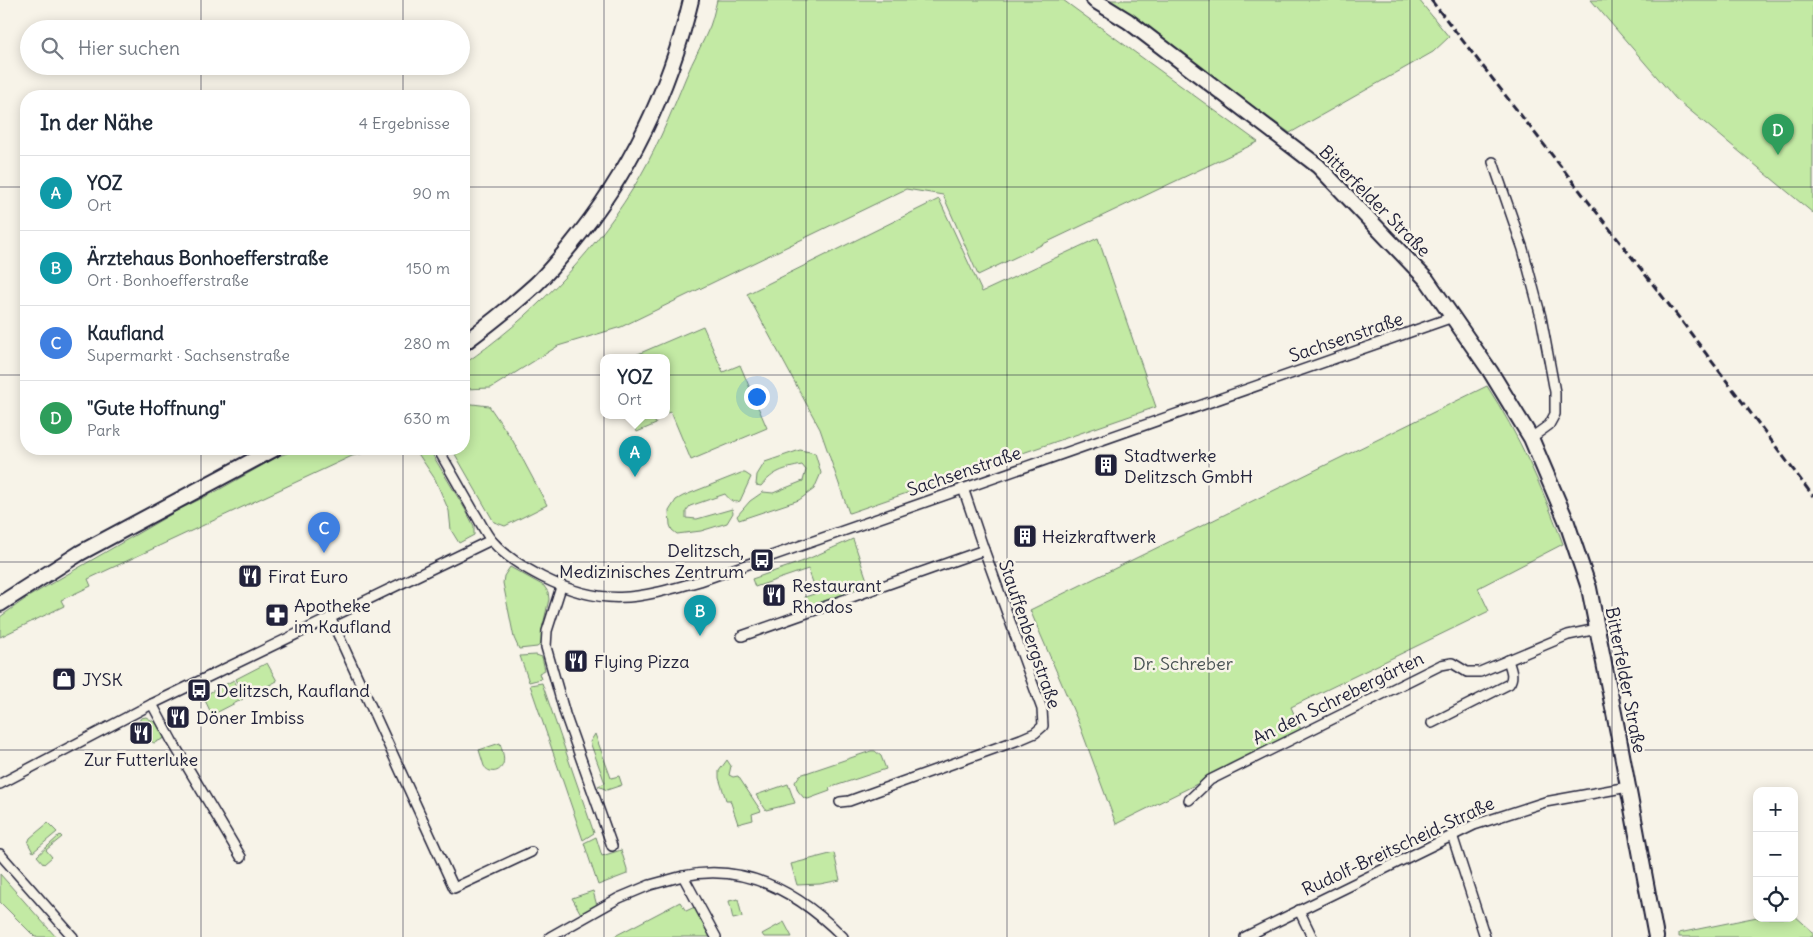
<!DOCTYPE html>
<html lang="de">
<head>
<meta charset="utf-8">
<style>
	body { margin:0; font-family:Delius,sans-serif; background:#f6f6f7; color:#1f2937 }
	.controls { position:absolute; right:15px; bottom:15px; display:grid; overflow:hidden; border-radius:10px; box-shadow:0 2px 12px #0003 }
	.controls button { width:45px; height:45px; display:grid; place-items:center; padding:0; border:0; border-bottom:1px solid #e0e1e3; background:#fff; color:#1f2937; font:25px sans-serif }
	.you { position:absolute; left:756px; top:396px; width:18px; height:18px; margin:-12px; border:4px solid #fff; border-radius:50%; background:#1a73e8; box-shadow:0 0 0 8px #1a73e833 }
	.badge { display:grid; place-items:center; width:32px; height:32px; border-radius:50%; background:#22223b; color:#fff; font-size:16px; font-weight:700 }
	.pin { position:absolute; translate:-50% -41px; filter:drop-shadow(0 1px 2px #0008) }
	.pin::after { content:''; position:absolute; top:26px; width:18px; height:15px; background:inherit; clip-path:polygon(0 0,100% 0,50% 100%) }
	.popup { position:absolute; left:600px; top:354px; width:70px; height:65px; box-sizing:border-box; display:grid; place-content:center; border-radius:10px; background:#fff; filter:drop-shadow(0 1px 4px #0005); font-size:16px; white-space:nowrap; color:#747a83 }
	.popup b { font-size:19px; color:#1f2937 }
	.popup::after { content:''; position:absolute; left:50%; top:100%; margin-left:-10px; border:10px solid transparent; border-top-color:#fff }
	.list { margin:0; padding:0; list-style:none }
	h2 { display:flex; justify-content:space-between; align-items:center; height:65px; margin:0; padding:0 20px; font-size:21px }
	h2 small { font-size:16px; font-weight:400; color:#747a83 }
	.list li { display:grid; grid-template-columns:32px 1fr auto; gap:15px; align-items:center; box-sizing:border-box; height:75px; padding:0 20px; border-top:1px solid #e0e1e3 }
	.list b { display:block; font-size:19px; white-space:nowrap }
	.list p { margin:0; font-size:16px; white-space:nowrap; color:#747a83 }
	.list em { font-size:16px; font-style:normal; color:#747a83 }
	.icon { flex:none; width:28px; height:28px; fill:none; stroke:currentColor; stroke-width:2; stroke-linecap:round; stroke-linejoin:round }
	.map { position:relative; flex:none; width:1813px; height:937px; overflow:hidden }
	.search { position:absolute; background:#fff; box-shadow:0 2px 12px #0003; left:20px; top:20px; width:450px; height:55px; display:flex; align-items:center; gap:12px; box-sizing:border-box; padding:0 18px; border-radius:28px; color:#747a83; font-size:19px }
	.panel { position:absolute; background:#fff; box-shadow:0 2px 12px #0003; left:20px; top:90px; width:450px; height:365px; border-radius:20px }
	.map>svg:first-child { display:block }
	.green { fill:#c3eaa4; stroke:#728670 }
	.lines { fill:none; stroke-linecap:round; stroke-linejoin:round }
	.street-casing { stroke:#22223b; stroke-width:12 }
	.primary-casing { stroke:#22223b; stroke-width:18 }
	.street { stroke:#f7f3e8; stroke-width:9 }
	.primary { stroke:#f7f3e8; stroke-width:14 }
	.rail { stroke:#22223b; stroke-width:3; stroke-dasharray:8 4; stroke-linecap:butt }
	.grid { fill:none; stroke:#22223b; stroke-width:1; stroke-opacity:0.55 }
	.labels { text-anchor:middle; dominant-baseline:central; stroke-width:5; stroke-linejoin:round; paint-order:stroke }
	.street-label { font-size:18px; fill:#22223b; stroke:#f7f3e8 }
	.poi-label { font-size:18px; fill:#22223b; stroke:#f7f3e8; text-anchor:start }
	.park-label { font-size:18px; fill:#4a5455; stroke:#f7f3e8 }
</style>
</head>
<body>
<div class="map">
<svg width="1813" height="937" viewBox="0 0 1813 937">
	<rect width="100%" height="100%" fill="#f7f3e8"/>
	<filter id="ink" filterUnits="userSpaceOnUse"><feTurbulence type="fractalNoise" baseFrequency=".02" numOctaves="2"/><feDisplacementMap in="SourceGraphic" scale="10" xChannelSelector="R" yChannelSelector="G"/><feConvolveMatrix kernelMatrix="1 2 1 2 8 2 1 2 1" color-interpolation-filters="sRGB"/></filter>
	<g filter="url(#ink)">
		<g class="green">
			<path d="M717,0H1063L1258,142L978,275L943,195L906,189L621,327L558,346L491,388L464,389V364C530,318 589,259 632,190C654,155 670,116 686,77C693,60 703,43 710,26C713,18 715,8 717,0Z"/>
			<path d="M1108,0H1419L1449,37L1433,52L1290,133Z"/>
			<path d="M1591,0H1813V213L1675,98Z"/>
			<path d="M939,199L982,292L1098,238L1156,407L849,513L820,429L747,294Z"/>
			<path d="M703,326L723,372L740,365L767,428L691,460L671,412L666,413V358L631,357Z"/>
			<path d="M1487,386C1519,435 1543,489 1563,544L1478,588L1489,611L1291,707L1302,732L1116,824L1080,726L1030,610Z"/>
			<path d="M464,403L489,406L513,441L547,505L505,526L494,522L452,449H464Z"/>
			<path d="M630,416H652L656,424L637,432Z"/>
			<path d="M298,449H381L352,456L88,579L91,586L61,600L64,606L0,637V617L28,597L180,509L215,492L279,456Z"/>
			<path d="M415,449H429L465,509L474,526V535L459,543L451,530L449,511L435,479Z"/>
			<path d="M800,450L815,453L821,473L814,489L799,500L739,520L737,516L750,501L763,492L773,493L803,481L806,470L802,465C783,469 774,471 761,486L756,485L757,475L765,462Z"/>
			<path d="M741,473H745L751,477L740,501C733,504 729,499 725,494L690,506L686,511V518L697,519L732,509L733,513L727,523L701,531L677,534L672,530L670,525L669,511L676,500L683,496Z"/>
			<path d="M853,539L869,586L808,608L805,597L817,593L808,569L755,587L752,579L801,562Z"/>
			<path d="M510,567L544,586L548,592L549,599L543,625L541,644L537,647L519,649L514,638L503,583L504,576Z"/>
			<path d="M536,655L542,657L545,670L539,673L541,679L529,682L520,656Z"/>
			<path d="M267,663L277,681L245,698L236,679Z"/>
			<path d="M234,680L243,699L212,715L203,696Z"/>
			<path d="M542,683L594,833L583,840L530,685Z"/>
			<path d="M146,717L156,723L165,738L154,743L149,740L139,721L141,718Z"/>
			<path d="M595,734L611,778L619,776L622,785L607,790L598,786L605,783L590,742Z"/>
			<path d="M500,743C502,750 505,758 503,764C500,773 489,774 484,766C482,761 481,755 479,750Z"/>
			<path d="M871,751H875L881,756L886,769L829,788L830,791L808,799L804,798L798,791L795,782L800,775Z"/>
			<path d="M727,760L731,766L729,775L733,777L738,776L761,811L752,814L753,820L738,824L730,800H726L719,778V771Z"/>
			<path d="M788,784L795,803L766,810L756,795Z"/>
			<path d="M48,823L57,832L33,852L28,843L30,838Z"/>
			<path d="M60,835L62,837L46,850L52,857L44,864L37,856Z"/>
			<path d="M596,837L602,856L621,850L627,869V874L598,885L584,843Z"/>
			<path d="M834,853L840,880L820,884L797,885L791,864Z"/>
			<path d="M0,874L56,937H35L0,902Z"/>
			<path d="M593,891L597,906L581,914L572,898Z"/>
			<path d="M738,899L742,917L733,919L729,901Z"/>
			<path d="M680,902L686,911L697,906L714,937H613Z"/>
			<path d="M1794,915L1813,932V937H1679V933L1757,917V918H1794Z"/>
			<path d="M784,922L792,937H764L762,934Z"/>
		</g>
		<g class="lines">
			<g class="street-casing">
				<g id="street">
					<path d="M1493,162L1523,249L1541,317L1555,392V414L1549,425L1531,438"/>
					<path d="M438,449C450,470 462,491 474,512C480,521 485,533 492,541C506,557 523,567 542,577C603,608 637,599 700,581L1453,317"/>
					<path d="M561,587L547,631L546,647L565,714L612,846"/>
					<path d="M330,617L454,888L531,852"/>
					<path d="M742,636L984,550"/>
					<path d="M152,704L172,741L241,857"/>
					<path d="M1432,723L1509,684C1515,676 1510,668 1508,660"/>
					<path d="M0,784L152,704L491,540"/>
					<path d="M1189,800L1210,780L1441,665L1452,663L1467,672H1480L1568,635L1597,629"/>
					<path d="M840,802L849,801L1021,739L1035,733L1043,726L1042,709L984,550L963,488"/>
					<path d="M1452,835L1485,937"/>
					<path d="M0,854L73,937"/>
					<path d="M683,876C746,862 800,894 843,937"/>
					<path d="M1299,910L1312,937"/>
					<path d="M550,937L619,898L650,885L683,876L716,937"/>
					<path d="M1245,937L1474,825L1545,802L1628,787"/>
				</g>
			</g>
			<g class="primary-casing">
				<g id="primary">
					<path d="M1094,0L1128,21L1318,166L1427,280L1490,371L1531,438L1566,520L1589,588L1618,733L1656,937"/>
					<path d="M464,343C488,325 512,306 534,286C547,274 559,259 570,246C630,173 669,92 691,0"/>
					<path d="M0,604L80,553L274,449"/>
				</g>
			</g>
			<use href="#street" class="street"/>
			<use href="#primary" class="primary"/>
			<path class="rail" d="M1431,0L1680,319L1813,496"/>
		</g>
	</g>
	<path class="grid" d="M201,0V29M403,0V29M604,0V937M806,0V937M1007,0V937M1209,0V937M1410,0V937M1612,0V937M201,66V96M403,66V96M0,187H26M464,187H1813M0,375H26M464,375H1813M201,449V937M403,449V937M0,562H1813M0,750H1813"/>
	<defs>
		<g id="building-square" transform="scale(1.25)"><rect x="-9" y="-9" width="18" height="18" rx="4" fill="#22223b" stroke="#f7f3e8"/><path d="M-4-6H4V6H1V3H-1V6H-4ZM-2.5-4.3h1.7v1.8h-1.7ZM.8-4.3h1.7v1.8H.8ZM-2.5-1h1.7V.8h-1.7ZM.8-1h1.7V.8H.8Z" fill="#fff"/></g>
		<g id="bus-square" transform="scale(1.25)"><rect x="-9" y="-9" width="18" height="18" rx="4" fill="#22223b" stroke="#f7f3e8"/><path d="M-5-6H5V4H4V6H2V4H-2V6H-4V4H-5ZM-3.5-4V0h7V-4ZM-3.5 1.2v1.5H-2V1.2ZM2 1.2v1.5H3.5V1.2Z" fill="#fff"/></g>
		<g id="restaurant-square" transform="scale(1.25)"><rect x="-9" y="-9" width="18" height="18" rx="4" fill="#22223b" stroke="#f7f3e8"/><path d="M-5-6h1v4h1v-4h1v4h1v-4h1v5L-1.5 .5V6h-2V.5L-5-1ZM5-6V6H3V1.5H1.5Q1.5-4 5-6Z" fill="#fff"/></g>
		<g id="pharmacy-square" transform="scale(1.25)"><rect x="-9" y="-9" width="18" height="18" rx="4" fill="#22223b" stroke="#f7f3e8"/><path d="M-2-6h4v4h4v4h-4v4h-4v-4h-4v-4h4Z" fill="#fff"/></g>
		<g id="shop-square" transform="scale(1.25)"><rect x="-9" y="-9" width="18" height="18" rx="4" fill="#22223b" stroke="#f7f3e8"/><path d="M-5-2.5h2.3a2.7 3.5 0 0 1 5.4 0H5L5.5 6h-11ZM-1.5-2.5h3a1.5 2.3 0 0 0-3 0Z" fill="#fff"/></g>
	</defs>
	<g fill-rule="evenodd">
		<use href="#building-square" x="1106" y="465"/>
		<use href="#building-square" x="1025" y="536"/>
		<use href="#bus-square" x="762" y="560"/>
		<use href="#restaurant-square" x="250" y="576"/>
		<use href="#restaurant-square" x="774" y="595"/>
		<use href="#pharmacy-square" x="277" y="615"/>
		<use href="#restaurant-square" x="576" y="661"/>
		<use href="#shop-square" x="64" y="679"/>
		<use href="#bus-square" x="199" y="690"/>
		<use href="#restaurant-square" x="178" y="717"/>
		<use href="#restaurant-square" x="141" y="733"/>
	</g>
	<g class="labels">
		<g class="street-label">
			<text transform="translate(1375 201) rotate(45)">Bitterfelder Straße</text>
			<text transform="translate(1346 337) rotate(-19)">Sachsenstraße</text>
			<text transform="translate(964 471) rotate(-19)">Sachsenstraße</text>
			<text transform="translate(1030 634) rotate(71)">Stauffenbergstraße</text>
			<text transform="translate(1626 680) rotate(79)">Bitterfelder Straße</text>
			<text transform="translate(1338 698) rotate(-26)">An den Schrebergärten</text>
			<text transform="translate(1398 846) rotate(-25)">Rudolf-Breitscheid-Straße</text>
		</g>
		<g class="poi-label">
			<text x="1124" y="455">Stadtwerke<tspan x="1124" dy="21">Delitzsch GmbH</tspan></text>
			<text x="1042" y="536">Heizkraftwerk</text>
			<text x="744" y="550" text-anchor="end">Delitzsch,<tspan x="744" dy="21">Medizinisches Zentrum</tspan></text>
			<text x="268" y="576">Firat Euro</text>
			<text x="792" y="585">Restaurant<tspan x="792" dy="21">Rhodos</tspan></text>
			<text x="294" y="605">Apotheke<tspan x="294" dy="21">im Kaufland</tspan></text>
			<text x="594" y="661">Flying Pizza</text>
			<text x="82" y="679">JYSK</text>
			<text x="216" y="690">Delitzsch, Kaufland</text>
			<text x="196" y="717">Döner Imbiss</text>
			<text x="141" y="759" text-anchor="middle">Zur Futterluke</text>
		</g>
		<g class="park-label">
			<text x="1183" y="663">Dr. Schreber</text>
		</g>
	</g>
</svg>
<div class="controls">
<button>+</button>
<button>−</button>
<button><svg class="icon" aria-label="locate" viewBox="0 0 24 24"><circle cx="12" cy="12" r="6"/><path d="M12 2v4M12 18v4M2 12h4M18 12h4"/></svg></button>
</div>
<div class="you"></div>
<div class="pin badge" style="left:635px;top:477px;background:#0f9aa8">A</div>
<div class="popup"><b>YOZ</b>Ort</div>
<div class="pin badge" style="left:700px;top:636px;background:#0f9aa8">B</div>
<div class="pin badge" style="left:324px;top:553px;background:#3f7fe0">C</div>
<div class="pin badge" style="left:1778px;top:155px;background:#2e9e5b">D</div>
<div class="search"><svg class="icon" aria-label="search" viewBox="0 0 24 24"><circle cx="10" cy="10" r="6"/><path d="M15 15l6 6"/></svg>Hier suchen</div>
<section class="panel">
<h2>In der Nähe<small>4 Ergebnisse</small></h2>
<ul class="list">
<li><span class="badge" style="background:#0f9aa8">A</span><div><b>YOZ</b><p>Ort</p></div><em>90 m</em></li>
<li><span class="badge" style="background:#0f9aa8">B</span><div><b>Ärztehaus Bonhoefferstraße</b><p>Ort · Bonhoefferstraße</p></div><em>150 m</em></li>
<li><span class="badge" style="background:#3f7fe0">C</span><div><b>Kaufland</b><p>Supermarkt · Sachsenstraße</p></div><em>280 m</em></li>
<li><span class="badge" style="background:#2e9e5b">D</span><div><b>&quot;Gute Hoffnung&quot;</b><p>Park</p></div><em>630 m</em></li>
</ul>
</section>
</div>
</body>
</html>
